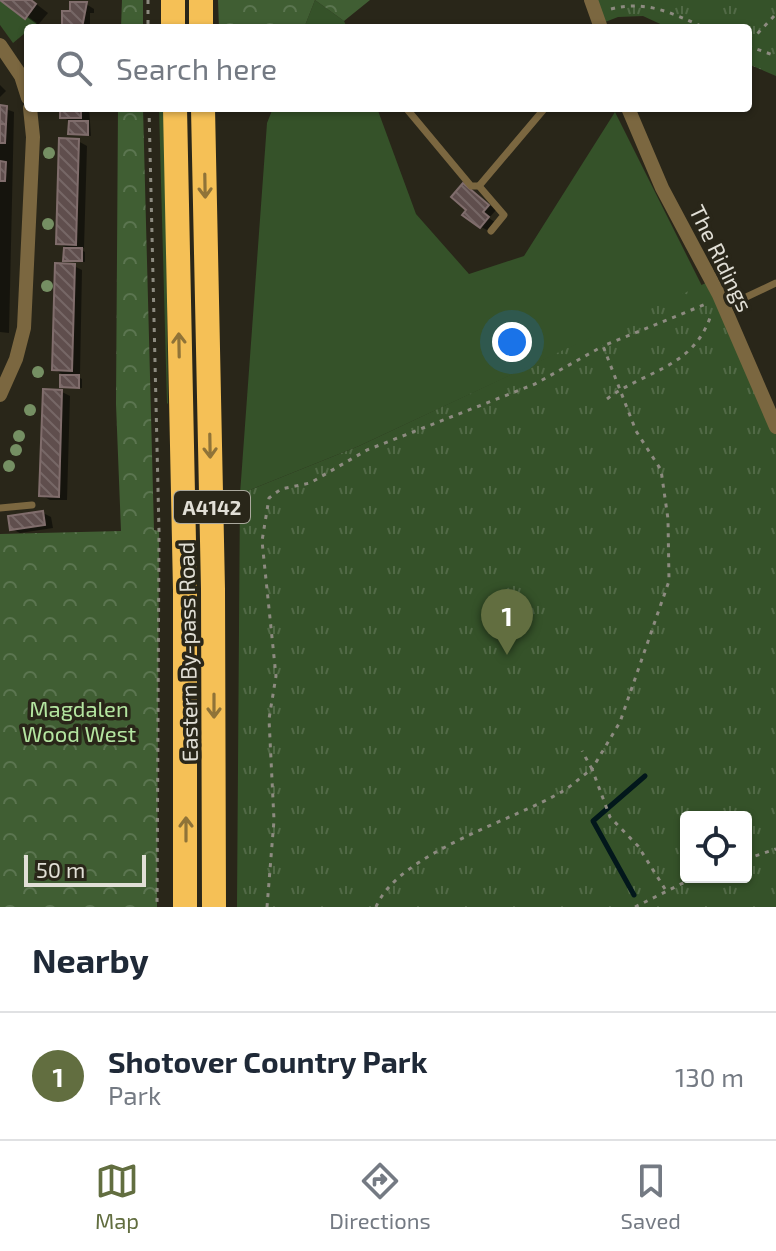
<!DOCTYPE html>
<html lang="en">
<head>
<meta charset="utf-8">
<style>
	body { margin:0; font-family:"Exo 2",sans-serif; background:#f2f2f3; color:#1f2937 }
	.controls { position:absolute; right:24px; bottom:24px; display:grid; overflow:hidden; border-radius:8px; box-shadow:0 2px 6px #0004 }
	.controls button { width:72px; height:72px; display:grid; place-items:center; padding:0; border:0; border-bottom:2px solid #e0e1e3; background:#fff; color:#1f2937; font:40px sans-serif }
	.scale { position:absolute; left:24px; bottom:20px; width:122px; box-sizing:border-box; padding-left:8px; border:4px solid #e1dfd6; border-top:0; font-size:22px; line-height:28px; white-space:nowrap; color:#e1dfd6; -webkit-text-stroke:6px #292619; paint-order:stroke }
	.you { position:absolute; left:512px; top:342px; width:28px; height:28px; margin:-20px; border:6px solid #fff; border-radius:50%; background:#1a73e8; box-shadow:0 0 0 12px #1a73e833 }
	.badge { display:grid; place-items:center; width:52px; height:52px; border-radius:50%; background:#626e40; color:#fff; font-size:26px; font-weight:700 }
	.pin { position:absolute; translate:-50% -66px; filter:drop-shadow(0 2px 4px #0008) }
	.pin::after { content:''; position:absolute; top:42px; width:28px; height:24px; background:inherit; clip-path:polygon(0 0,100% 0,50% 100%) }
	.list { margin:0; padding:0; list-style:none }
	h2 { display:flex; justify-content:space-between; align-items:center; height:104px; margin:0; padding:0 32px; font-size:34px }
	h2 small { font-size:26px; font-weight:400; color:#747a83 }
	.list li { display:grid; grid-template-columns:52px 1fr auto; gap:24px; align-items:center; box-sizing:border-box; height:128px; padding:0 32px; border-top:2px solid #e0e1e3 }
	.list b { display:block; font-size:30px; white-space:nowrap }
	.list p { margin:0; font-size:26px; white-space:nowrap; color:#747a83 }
	.list em { font-size:26px; font-style:normal; color:#747a83 }
	.icon { flex:none; width:44px; height:44px; fill:none; stroke:currentColor; stroke-width:2; stroke-linecap:round; stroke-linejoin:round }
	.map { position:relative; flex:none; width:776px; height:907px; overflow:hidden }
	.search { position:absolute; background:#fff; box-shadow:0 2px 6px #0004; left:24px; right:24px; top:24px; height:88px; display:flex; align-items:center; gap:20px; box-sizing:border-box; padding:0 28px; border-radius:8px; color:#747a83; font-size:30px }
	.sheet { height:232px; background:#fff }
	nav { display:flex; justify-content:space-around; align-items:center; box-sizing:border-box; height:112px; border-top:2px solid #e0e1e3; background:#fff; font-size:22px; color:#747a83 }
	nav a { display:grid; justify-items:center; gap:4px }
	nav .on { color:#626e40 }
	.map>svg:first-child { display:block }
	.grass { fill:#355229 }
	.forest { fill:url(#forest-crowns) }
	.park { fill:url(#park-tufts); fill-rule:evenodd }
	.shadow { fill:#0007 }
	.lines { fill:none; stroke-linecap:round; stroke-linejoin:round }
	.stream { stroke:#02171b; stroke-width:5 }
	.building { fill:url(#building-back-hatch); stroke:#806d6c; stroke-width:2 }
	.path { stroke:#8d8b80; stroke-width:3; stroke-dasharray:4 6; stroke-linecap:butt }
	.lane { stroke:#7b6740; stroke-width:7 }
	.street { stroke:#7b6740; stroke-width:14 }
	.highway { stroke:#f5c056; stroke-width:24 }
	.tree { fill:#758f63 }
	.oneway { stroke:#8f7338 }
	.labels { text-anchor:middle; dominant-baseline:central; stroke-width:7; stroke-linejoin:round; paint-order:stroke }
	.shield { fill:#292619; stroke:#aaa89d; stroke-width:2 }
	.shield-label { font-size:20px; font-weight:bold; fill:#e1dfd6 }
	.street-label { font-size:22px; fill:#e1dfd6; stroke:#292619 }
	.park-label { font-size:22px; fill:#b4e5a0; stroke:#292619 }
</style>
</head>
<body>
<div class="map">
<svg width="776" height="907" viewBox="0 0 776 907">
	<defs>
		<pattern id="forest-crowns" width="20" height="18" patternUnits="userSpaceOnUse" patternTransform="scale(2)"><rect width="20" height="18" fill="#405e33"/><path d="M2 6a3 3 0 1 1 6 0M12 15a3 3 0 1 1 6 0" fill="none" stroke="#5b7550"/></pattern>
		<pattern id="park-tufts" width="24" height="20" patternUnits="userSpaceOnUse" patternTransform="scale(2)"><rect width="24" height="20" fill="#355229"/><path d="M3 7l-1-3M5 7V3M7 7l1-3M15 17l-1-3M17 17v-4M19 17l1-3" fill="none" stroke="#526a47"/></pattern>
		<pattern id="building-back-hatch" width="6" height="6" patternUnits="userSpaceOnUse" patternTransform="scale(2)"><rect width="6" height="6" fill="#5f4e4d"/><path d="M-1 5l2 2M0 0l6 6M5-1l2 2" fill="none" stroke="#766766"/></pattern>
	</defs>
	<rect width="100%" height="100%" fill="#292619"/>
	<g class="grass">
		<path d="M0,0L24,19L27,16L37,23L13,43L0,25Z"/>
		<path d="M315,0L344,21L347,28H304Z"/>
		<path d="M159,108H165L168,404L167,403Z"/>
		<path d="M273,108H377L416,214L469,274L524,256L615,112L702,286L359,446L240,494L267,123Z"/>
	</g>
	<g class="forest">
		<path d="M122,0H143V28H121Z"/>
		<path d="M218,0H370L344,21L315,0L304,28H219Z"/>
		<path d="M118,108H143L154,530L159,531L157,907H0V534L121,531L116,404Z"/>
	</g>
	<g class="park">
		<path d="M591,0H776V76L748,64V28H669L643,16L618,17L600,24Z"/>
		<path d="M710,281L776,427V907H237L240,494L359,446ZM686,817H746V877H686Z"/>
	</g>
	<g class="shadow">
		<path d="M3,0H31L48,13L38,25Z"/>
		<path d="M86,4L94,9V13H90V28H64L72,13Z"/>
		<path d="M0,85L6,91L0,97Z"/>
		<path d="M0,107L14,112L9,333L0,332Z"/>
		<path d="M62,108H89L91,136L70,133L71,122L62,117Z"/>
		<path d="M78,141L87,146L84,248H78L85,252V262L66,260V247L58,243Z"/>
		<path d="M471,190L496,210L489,218L496,223L489,231L481,227Z"/>
		<path d="M74,266L82,270L80,374H73L82,379V388L62,386V374L54,369Z"/>
		<path d="M62,392L70,396L67,500H50L41,495Z"/>
		<path d="M43,513L51,517L53,528L20,533L12,529Z"/>
	</g>
	<g class="lines">
		<path class="stream" d="M634,895L593,821L645,776"/>
	</g>
	<g class="building">
		<path d="M0,0H31L36,4L25,19Z"/>
		<path d="M70,2H87L82,28H62V11H70Z"/>
		<path d="M0,105L7,106L6,124H0Z"/>
		<rect x="60" y="108" width="21" height="10"/>
		<path d="M69,121H88V135L68,134Z"/>
		<path d="M0,124H6L5,143H0Z"/>
		<path d="M59,138L79,139L76,245L56,244Z"/>
		<path d="M0,161L6,162L5,181H0Z"/>
		<path d="M463,183L489,205L483,212L489,217L480,228L462,215L466,210L451,197Z"/>
		<path d="M64,248H82V261H63Z"/>
		<path d="M55,263L75,264L72,371L52,370Z"/>
		<path d="M60,375H79V388L60,387Z"/>
		<path d="M43,389L62,390L59,497L39,496Z"/>
		<path d="M43,511L45,525L10,530L8,516Z"/>
	</g>
	<g class="lines">
		<g class="path">
			<path d="M148,0V28"/>
			<path d="M611,9C647,0 672,13 705,28"/>
			<path d="M748,36L757,34L776,14"/>
			<path d="M748,46L776,56"/>
			<path d="M149,108L159,531L157,907"/>
			<path d="M607,399C645,370 693,369 711,315"/>
			<path d="M746,859L776,849"/>
			<path d="M665,889L638,846L610,817L592,769L620,722L669,581L668,519L661,470L636,431L603,346L706,304"/>
			<path d="M267,907L274,820L269,719L276,676L262,541L269,498L281,489L310,483L367,450L535,384L603,346"/>
			<path d="M376,907C398,853 515,820 563,791C573,785 582,776 592,769L582,751"/>
			<path d="M635,907L695,877"/>
		</g>
		<g class="lane">
			<path d="M406,108L471,186H479L504,215L491,231"/>
			<path d="M479,186L545,108"/>
			<path d="M725,307L776,283"/>
			<path d="M0,508L32,505"/>
		</g>
		<g class="street">
			<path d="M591,0L601,28"/>
			<path d="M0,45L21,76L28,98"/>
			<path d="M628,108L662,188L719,295L776,427"/>
			<path d="M0,395L16,359L24,328L33,137L30,108"/>
		</g>
		<g class="highway">
			<path d="M173,0V28"/>
			<path d="M201,0V28"/>
			<path d="M175,108L185,590V907"/>
			<path d="M203,108L213,589L214,907"/>
		</g>
	</g>
	<g class="tree">
		<circle cx="49" cy="153" r="6"/>
		<circle cx="48" cy="224" r="6"/>
		<circle cx="47" cy="286" r="6"/>
		<circle cx="38" cy="372" r="6"/>
		<circle cx="30" cy="410" r="6"/>
		<circle cx="19" cy="436" r="6"/>
		<circle cx="16" cy="450" r="6"/>
		<circle cx="9" cy="466" r="6"/>
	</g>
	<defs><path id="oneway-shaft" d="M-6 0H5M1.5-3L5.5 0L1.5 3" fill="none" stroke-width="1.6" stroke-linecap="round" stroke-linejoin="round" transform="scale(2)"/></defs>
	<g class="oneway">
		<use href="#oneway-shaft" transform="translate(205 186) rotate(89)"/>
		<use href="#oneway-shaft" transform="translate(179 345) rotate(-91)"/>
		<use href="#oneway-shaft" transform="translate(210 446) rotate(89)"/>
		<use href="#oneway-shaft" transform="translate(214 706) rotate(90)"/>
		<use href="#oneway-shaft" transform="translate(186 829) rotate(-90)"/>
	</g>
	<g class="labels">
		<rect class="shield" x="174" y="491" width="76" height="32" rx="6"/>
		<g class="shield-label">
			<text x="212" y="507">A4142</text>
		</g>
		<g class="street-label">
			<text transform="translate(722 258) rotate(64)">The Ridings</text>
			<text transform="translate(187 652) rotate(-91)">Eastern By-pass Road</text>
		</g>
		<g class="park-label">
			<text x="79" y="708">Magdalen<tspan x="79" dy="25">Wood West</tspan></text>
		</g>
	</g>
</svg>
<div class="controls">
<button><svg class="icon" aria-label="locate" viewBox="0 0 24 24"><circle cx="12" cy="12" r="6"/><path d="M12 2v4M12 18v4M2 12h4M18 12h4"/></svg></button>
</div>
<div class="scale">50 m</div>
<div class="you"></div>
<div class="pin badge" style="left:507px;top:655px">1</div>
<div class="search"><svg class="icon" aria-label="search" viewBox="0 0 24 24"><circle cx="10" cy="10" r="6"/><path d="M15 15l6 6"/></svg>Search here</div>
</div>
<section class="sheet">
<h2>Nearby<small></small></h2>
<ul class="list">
<li><span class="badge">1</span><div><b>Shotover Country Park</b><p>Park</p></div><em>130 m</em></li>
</ul>
</section>
<nav>
<a class="on"><svg class="icon" aria-label="map" viewBox="0 0 24 24"><path d="M3 6l6-2 6 2 6-2v14l-6 2-6-2-6 2zM9 4v14M15 6v14"/></svg>Map</a>
<a><svg class="icon" aria-label="directions" viewBox="0 0 24 24"><path d="M12 3l9 9-9 9-9-9zM9 14v-3h6M13 9l2 2-2 2"/></svg>Directions</a>
<a><svg class="icon" aria-label="saved" viewBox="0 0 24 24"><path d="M7 4h10v16l-5-4-5 4z"/></svg>Saved</a>
</nav>
</body>
</html>
